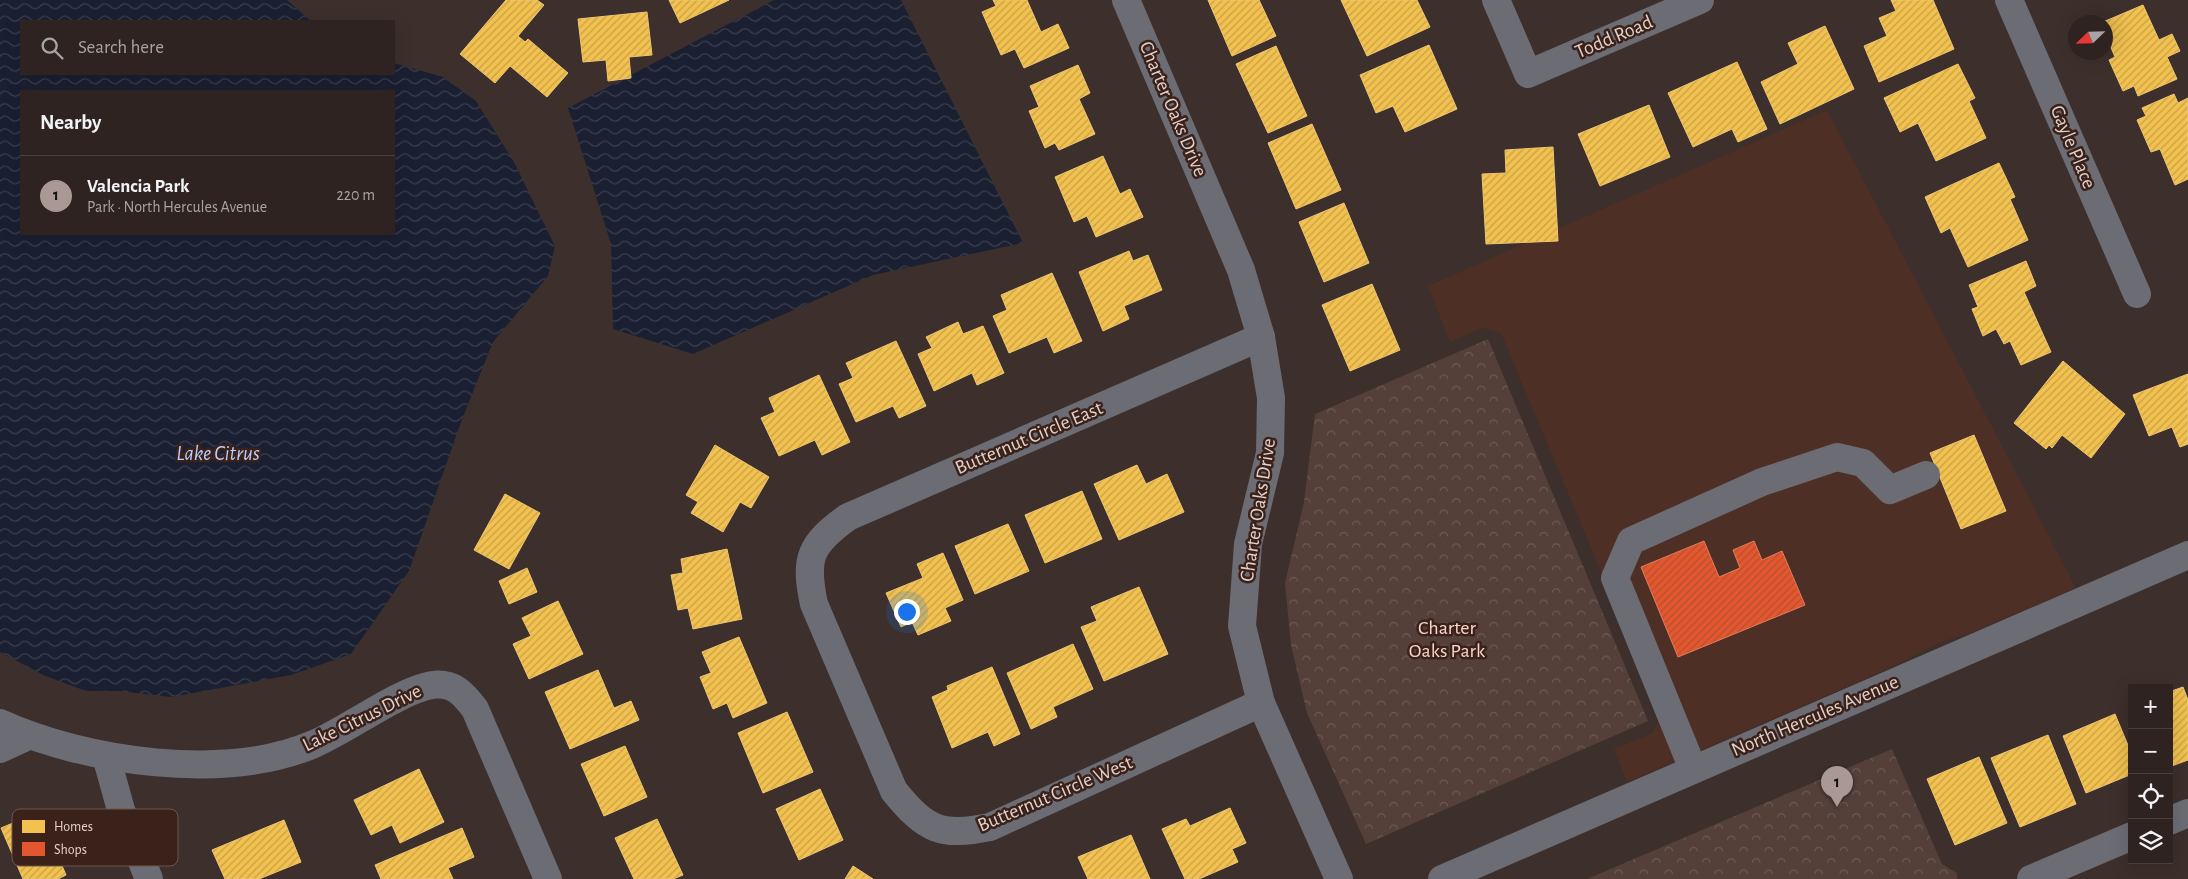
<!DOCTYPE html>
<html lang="en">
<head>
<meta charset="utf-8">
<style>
	body { margin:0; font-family:"Alegreya Sans",sans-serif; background:#3a2f2d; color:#f1f3f6 }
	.controls { position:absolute; right:15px; bottom:15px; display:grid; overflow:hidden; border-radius:0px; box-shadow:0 5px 20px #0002 }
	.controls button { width:45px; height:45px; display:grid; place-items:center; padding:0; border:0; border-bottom:1px solid #49403e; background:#2e2320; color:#f1f3f6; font:25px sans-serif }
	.compass { position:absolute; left:2068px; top:15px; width:45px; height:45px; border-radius:50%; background:#2e2320; box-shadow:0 5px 20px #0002; rotate:247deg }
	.you { position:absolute; left:906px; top:611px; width:18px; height:18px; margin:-12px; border:4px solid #fff; border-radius:50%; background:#1a73e8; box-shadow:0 0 0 8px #1a73e833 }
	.badge { display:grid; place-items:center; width:32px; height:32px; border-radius:50%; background:#a99894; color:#111; font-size:16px; font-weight:700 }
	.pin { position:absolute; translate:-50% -41px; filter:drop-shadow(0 1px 2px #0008) }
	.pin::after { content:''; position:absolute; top:26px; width:18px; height:15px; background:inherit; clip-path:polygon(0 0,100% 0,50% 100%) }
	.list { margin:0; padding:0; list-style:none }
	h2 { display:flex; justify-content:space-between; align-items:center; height:65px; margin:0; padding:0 20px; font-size:21px }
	h2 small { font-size:16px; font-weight:400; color:#a7a4a5 }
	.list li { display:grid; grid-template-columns:32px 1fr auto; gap:15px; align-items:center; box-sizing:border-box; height:80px; padding:0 20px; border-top:1px solid #49403e }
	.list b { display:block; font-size:19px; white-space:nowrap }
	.list p { margin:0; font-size:16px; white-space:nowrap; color:#a7a4a5 }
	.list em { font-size:16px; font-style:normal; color:#a7a4a5 }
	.icon { flex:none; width:28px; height:28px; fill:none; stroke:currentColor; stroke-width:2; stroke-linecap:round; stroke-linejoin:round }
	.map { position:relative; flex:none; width:2188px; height:879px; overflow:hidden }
	.search { position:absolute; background:#2e2320; box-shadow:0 5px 20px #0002; left:20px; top:20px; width:375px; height:55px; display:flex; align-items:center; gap:12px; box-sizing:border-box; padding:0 18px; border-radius:0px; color:#a7a4a5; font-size:19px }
	.panel { position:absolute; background:#2e2320; box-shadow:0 5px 20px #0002; left:20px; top:90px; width:375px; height:145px; border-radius:0px }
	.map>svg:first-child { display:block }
	.built { fill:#4d2f26 }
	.park { fill:url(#park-crowns) }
	.water { fill:url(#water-waves); fill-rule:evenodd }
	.homes { fill:url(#homes-hatch); stroke:#eec674 }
	.shops { fill:url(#shops-hatch); stroke:#e47c5d }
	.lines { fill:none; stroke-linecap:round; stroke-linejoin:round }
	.minor { stroke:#6b6c74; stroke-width:28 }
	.labels { text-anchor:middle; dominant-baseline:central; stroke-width:5; stroke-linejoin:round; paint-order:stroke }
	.street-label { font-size:20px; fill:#e3d1cc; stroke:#3a2119 }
	.park-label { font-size:20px; fill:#f9d5ca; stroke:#3a2119 }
	.water-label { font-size:21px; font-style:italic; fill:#b9cdff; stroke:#3a2119 }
	.key { fill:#3a2119; stroke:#6d564f; stroke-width:1 }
	.key-label { font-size:14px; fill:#e3d1cc }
</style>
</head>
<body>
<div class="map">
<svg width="2188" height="879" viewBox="0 0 2188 879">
	<defs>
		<pattern id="park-crowns" width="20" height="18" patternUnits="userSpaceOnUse" patternTransform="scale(1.25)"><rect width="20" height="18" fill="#543f39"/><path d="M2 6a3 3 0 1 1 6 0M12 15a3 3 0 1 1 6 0" fill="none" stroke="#6c5a54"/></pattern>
		<pattern id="water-waves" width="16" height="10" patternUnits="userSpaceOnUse" patternTransform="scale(1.25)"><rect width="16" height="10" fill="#1a2032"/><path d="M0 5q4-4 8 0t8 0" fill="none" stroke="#3b3f4e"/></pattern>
		<pattern id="homes-hatch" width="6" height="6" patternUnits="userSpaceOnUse" patternTransform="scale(1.25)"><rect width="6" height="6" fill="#f2c14e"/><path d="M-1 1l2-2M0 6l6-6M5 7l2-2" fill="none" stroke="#c6a04a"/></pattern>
		<pattern id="shops-hatch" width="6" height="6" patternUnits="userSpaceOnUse" patternTransform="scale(1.25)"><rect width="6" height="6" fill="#e4572e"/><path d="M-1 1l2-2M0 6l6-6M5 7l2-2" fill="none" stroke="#b45032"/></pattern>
	</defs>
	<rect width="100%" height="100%" fill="#3d2f2b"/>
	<path class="built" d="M1827,110L2076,588L1973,632L1941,642L1881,672L1627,782L1614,749L1653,733L1661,715L1501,333L1482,328L1450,342L1428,286Z"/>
	<g class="park">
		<path d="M1488,339L1648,721L1366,844L1307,713L1291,645L1285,583L1304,502L1315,414Z"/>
		<path d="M1892,749L1942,864L1957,873V879H1587Z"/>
	</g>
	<g class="water">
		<path d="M0,0H287L311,21H21V74H394V63L443,77L476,101L514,162L555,246L548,276L493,342L461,422L409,571L351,654L291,675L171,697L119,691H86L43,675L0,652ZM21,91H394V234H21Z"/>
		<path d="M774,0H901L1023,243L873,275L693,354L613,329L611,244L568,108Z"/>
	</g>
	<g class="homes">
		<path d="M506,0H537L544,5L518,36L525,42L528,39L568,73L547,97L510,66L495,83L460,54Z"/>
		<path d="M669,0H729L680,23Z"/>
		<path d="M993,0H1027L1041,32L1058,24L1069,48L1024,68L1015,49L1001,55L982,12L996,6Z"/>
		<path d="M1208,0H1259L1276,36L1232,56Z"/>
		<path d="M1341,0H1417L1430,27L1367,56Z"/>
		<path d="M1891,0H1933L1954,49L1879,82L1864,46L1887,36L1879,18L1896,11Z"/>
		<path d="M2143,5L2159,40L2172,34L2180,51L2167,57L2177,79L2138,96L2134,86L2123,91L2109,60L2115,57L2106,36V22H2103Z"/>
		<path d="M647,12L652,55L629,57L631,78L608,81L606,60L583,62L578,19Z"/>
		<path d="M1825,26L1854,89L1780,124L1761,82L1798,64L1788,43Z"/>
		<path d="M1429,45L1457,109L1405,132L1393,106L1376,113L1360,75Z"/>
		<path d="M1276,46L1307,116L1268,133L1236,64Z"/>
		<path d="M1737,62L1767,129L1738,142L1732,129L1693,147L1668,93Z"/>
		<path d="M1958,64L1975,98L1969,101L1986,138L1936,161L1918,123L1900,132L1884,98Z"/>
		<path d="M1078,65L1090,93L1079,99L1095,134L1059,150L1055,143L1045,148L1029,111L1039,107L1030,86Z"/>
		<path d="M2174,94L2178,103L2188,98V179L2175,185L2160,149L2151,152L2137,120L2146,116L2142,108Z"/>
		<path d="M1649,105L1670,157L1600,186L1578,134Z"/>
		<path d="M1312,124L1341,190L1296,209L1268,143Z"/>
		<path d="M1553,147L1558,241L1486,244L1482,174L1506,173L1505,150Z"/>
		<path d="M1103,156L1120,194L1130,189L1143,217L1096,237L1087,216L1074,222L1055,177Z"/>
		<path d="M1999,163L2015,197L2010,199L2028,240L1968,267L1950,228L1941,233L1925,197Z"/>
		<path d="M1344,203L1369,263L1324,282L1299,222Z"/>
		<path d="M1129,251L1133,261L1148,255L1162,290L1124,306L1129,319L1103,331L1079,272Z"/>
		<path d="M2026,261L2036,286L2024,292L2051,352L2021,365L2010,341L2004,344L1996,329L1983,336L1972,309L1978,307L1969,285Z"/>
		<path d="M1052,273L1082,341L1054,353L1047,337L1009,353L993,316L1007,310L1001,295Z"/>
		<path d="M1372,284L1400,350L1350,371L1322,305Z"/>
		<path d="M958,322L963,334L983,326L1004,373L977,385L972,373L934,391L918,354L932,348L926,337Z"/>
		<path d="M896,341L926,406L899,418L893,406L856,422L839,384L853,378L846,363Z"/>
		<path d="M2063,361L2125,414L2091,458L2062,435L2052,448L2049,445L2046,449L2014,423Z"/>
		<path d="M2188,374V444L2180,447L2172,427L2149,436L2133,395Z"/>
		<path d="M819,375L850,442L822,455L815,440L779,456L761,418L775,412L769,398Z"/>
		<path d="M1974,435L2006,511L1961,529L1930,453Z"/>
		<path d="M715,445L769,477L751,508L740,502L723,532L691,513L698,502L686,495Z"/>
		<path d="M1137,465L1146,484L1167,474L1184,512L1119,540L1094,484Z"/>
		<path d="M1082,491L1102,539L1045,563L1025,515Z"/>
		<path d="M505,494L540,513L509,569L474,550Z"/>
		<path d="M1008,524L1029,571L975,594L955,546Z"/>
		<path d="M727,549L742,619L693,629L688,608L678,610L671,575L683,573L681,559Z"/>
		<path d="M943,553L963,600L945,608L951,621L918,635L912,622L901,627L886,593L923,578L917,564Z"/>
		<path d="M527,568L537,592L509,604L499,581Z"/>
		<path d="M1139,587L1168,654L1104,681L1081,627L1097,621L1091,607Z"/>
		<path d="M558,601L583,654L529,679L513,644L531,636L522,618Z"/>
		<path d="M739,637L767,703L733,718L727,703L713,709L700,677L711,673L702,652Z"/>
		<path d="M1073,644L1093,689L1053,707L1057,717L1031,729L1007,673Z"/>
		<path d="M992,667L1020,734L994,746L988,732L952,748L932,697L948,690L947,686Z"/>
		<path d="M598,670L614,708L631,701L639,720L570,749L545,692Z"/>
		<path d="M2183,687L2188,700V760L2169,767V692Z"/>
		<path d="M787,712L813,772L763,793L738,733Z"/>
		<path d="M2115,714L2132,755V774L2086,793L2063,736Z"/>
		<path d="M2048,735L2076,804L2020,827L1991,758Z"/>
		<path d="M625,746L647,797L604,816L581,764Z"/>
		<path d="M1979,757L2007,823L1955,845L1927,779Z"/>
		<path d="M419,769L444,822L400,843L392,825L371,835L354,800Z"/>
		<path d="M820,789L843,840L799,860L776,809Z"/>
		<path d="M1230,808L1246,843L1232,849L1238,862L1199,879H1185L1162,829L1186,819L1190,826Z"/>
		<path d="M39,812L66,875L58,879H23L1,828Z"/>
		<path d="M657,819L683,875L673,879H634L615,838Z"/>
		<path d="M284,820L301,862L259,879H225L212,850Z"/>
		<path d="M462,828L474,857L448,868L453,879H381L375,865Z"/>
		<path d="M1131,835L1150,879H1088L1078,857Z"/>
		<path d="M853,866L873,879H845Z"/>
	</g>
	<path class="shops" d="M1704,541L1719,577L1740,568L1733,550L1754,541L1762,560L1782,551L1805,605L1678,657L1641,567Z"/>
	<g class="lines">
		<g class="minor">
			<path d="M1126,0L1241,270L1261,337L1271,398L1270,453L1248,544L1242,626L1261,703L1339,879"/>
			<path d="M1496,0L1528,74L1700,0"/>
			<path d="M2009,0L2137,294"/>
			<path d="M1261,703L990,827C940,837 926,830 894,791L814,604C804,558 810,544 848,517L1261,337"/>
			<path d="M0,723C86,762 225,782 314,744C349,729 398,691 432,685C453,682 463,693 475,709L548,879"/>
			<path d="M0,749L28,736"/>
			<path d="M106,756L121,810L149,879"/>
			<path d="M1693,769L1615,578L1631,541L1762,482L1837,457L1863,463L1890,490L1926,475"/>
			<path d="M2169,821L2188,813"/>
			<path d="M1442,879L2188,555"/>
			<path d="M2031,879L2132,836"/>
		</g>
	</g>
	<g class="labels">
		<g class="street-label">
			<text transform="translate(1614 37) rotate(-23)">Todd Road</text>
			<text transform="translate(1173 109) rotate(67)">Charter Oaks Drive</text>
			<text transform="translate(2073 147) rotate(67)">Gayle Place</text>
			<text transform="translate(1029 438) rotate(-23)">Butternut Circle East</text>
			<text transform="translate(1258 510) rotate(-81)">Charter Oaks Drive</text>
			<text transform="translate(1815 716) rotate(-23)">North Hercules Avenue</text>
			<text transform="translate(362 718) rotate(-26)">Lake Citrus Drive</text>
			<text transform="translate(1055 794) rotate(-23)">Butternut Circle West</text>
		</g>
		<g class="park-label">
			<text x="1447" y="628">Charter<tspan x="1447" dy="23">Oaks Park</tspan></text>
		</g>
		<g class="water-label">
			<text x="218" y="453">Lake Citrus</text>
		</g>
	</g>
	<rect x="12" y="809" width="166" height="57" rx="8" class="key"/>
	<rect x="22" y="820" width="23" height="13" fill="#f2c14e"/>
	<rect x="22" y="842" width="23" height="14" fill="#e4572e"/>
	<g class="key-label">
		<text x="54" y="831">Homes</text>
		<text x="54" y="854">Shops</text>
	</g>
</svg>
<div class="controls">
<button>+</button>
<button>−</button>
<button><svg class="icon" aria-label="locate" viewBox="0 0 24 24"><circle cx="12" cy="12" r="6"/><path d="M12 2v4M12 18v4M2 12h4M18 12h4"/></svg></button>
<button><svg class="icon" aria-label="layers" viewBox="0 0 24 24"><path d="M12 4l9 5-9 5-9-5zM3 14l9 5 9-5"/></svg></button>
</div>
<svg class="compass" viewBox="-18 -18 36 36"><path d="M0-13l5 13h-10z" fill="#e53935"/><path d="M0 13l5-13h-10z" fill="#a7a4a5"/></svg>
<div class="you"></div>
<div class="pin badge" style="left:1837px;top:807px">1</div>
<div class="search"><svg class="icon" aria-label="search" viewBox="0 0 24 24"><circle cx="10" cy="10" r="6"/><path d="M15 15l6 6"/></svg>Search here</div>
<section class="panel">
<h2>Nearby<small></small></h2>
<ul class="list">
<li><span class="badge">1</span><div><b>Valencia Park</b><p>Park · North Hercules Avenue</p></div><em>220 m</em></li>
</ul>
</section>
</div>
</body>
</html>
